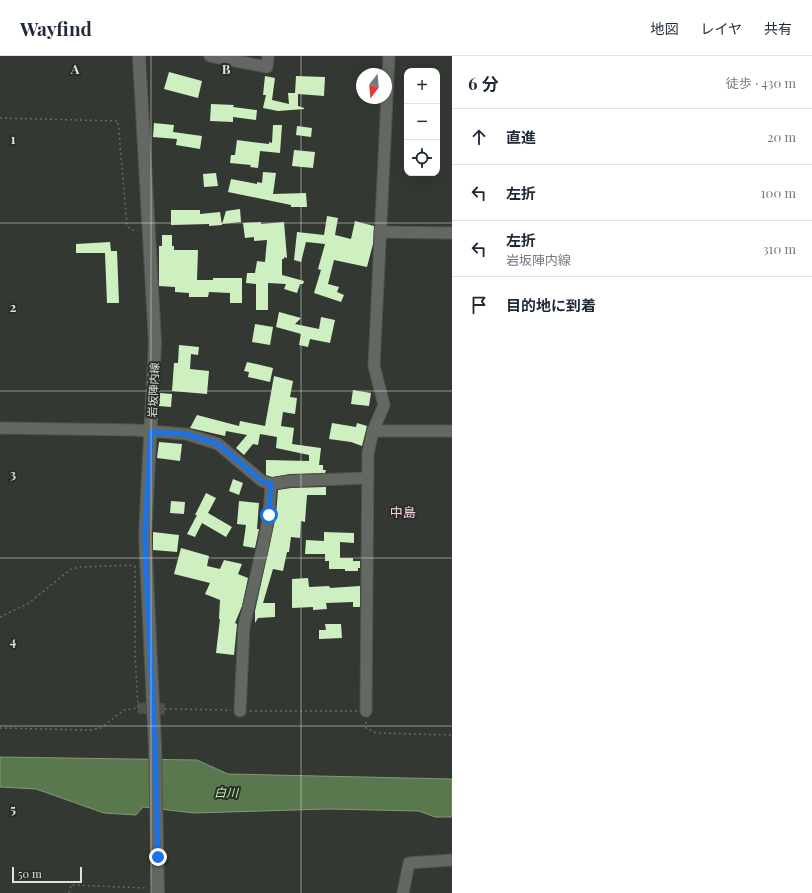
<!DOCTYPE html>
<html lang="ja">
<head>
<meta charset="utf-8">
<style>
	body { margin:0; font-family:"Playfair Display","Noto Sans JP",serif; background:#f6f6f7; color:#1f2937 }
	.controls { position:absolute; right:12px; top:12px; display:grid; overflow:hidden; border-radius:8px; box-shadow:0 4px 16px #0002 }
	.controls button { width:36px; height:36px; display:grid; place-items:center; padding:0; border:0; border-bottom:1px solid #e0e1e3; background:#fff; color:#1f2937; font:20px sans-serif }
	.compass { position:absolute; left:356px; top:12px; width:36px; height:36px; border-radius:50%; background:#fff; box-shadow:0 4px 16px #0002; rotate:196deg }
	.scale { position:absolute; left:12px; bottom:10px; width:70px; box-sizing:border-box; padding-left:4px; border:2px solid #dee1dd; border-top:0; font-size:11px; line-height:14px; white-space:nowrap; color:#dee1dd; -webkit-text-stroke:3px #2a2e29; paint-order:stroke }
	.stop { position:absolute; width:12px; height:12px; margin:-9px; border:3px solid #1a73e8; border-radius:50%; background:#fff }
	.stop.end { background:#1a73e8; border-color:#fff; box-shadow:0 1px 4px #0008 }
	.list { margin:0; padding:0; list-style:none }
	h2 { display:flex; justify-content:space-between; align-items:center; height:52px; margin:0; padding:0 16px; font-size:17px }
	h2 small { font-size:13px; font-weight:400; color:#747a83 }
	.list li { display:grid; grid-template-columns:26px 1fr auto; gap:12px; align-items:center; box-sizing:border-box; height:56px; padding:0 16px; border-top:1px solid #e0e1e3 }
	.list b { display:block; font-size:15px; white-space:nowrap }
	.list p { margin:0; font-size:13px; white-space:nowrap; color:#747a83 }
	.list em { font-size:13px; font-style:normal; color:#747a83 }
	.icon { flex:none; width:22px; height:22px; fill:none; stroke:currentColor; stroke-width:2; stroke-linecap:round; stroke-linejoin:round }
	.map { position:relative; flex:none; width:452px; height:837px; overflow:hidden }
	header { display:flex; align-items:center; gap:24px; box-sizing:border-box; height:56px; padding:0 20px; background:#fff; border-bottom:1px solid #e0e1e3 }
	header strong { font-size:19px }
	nav { display:flex; gap:22px; margin-inline-start:auto; font-size:14px }
	main { display:flex }
	aside { flex:1; background:#fff }
	.map>svg:first-child { display:block }
	.water { fill:#5a784e; stroke:#829879 }
	.building { fill:#cef0c1 }
	.lines { fill:none; stroke-linecap:round; stroke-linejoin:round }
	.minor-tunnel { stroke:#4e514c; stroke-width:11; stroke-dasharray:11 5.5; stroke-linecap:butt }
	.minor-casing { stroke:#525551; stroke-width:13 }
	.secondary-casing { stroke:#525551; stroke-width:14 }
	.path { stroke:#676b66; stroke-width:1.5; stroke-dasharray:2 3; stroke-linecap:butt }
	.minor { stroke:#646863; stroke-width:11 }
	.secondary { stroke:#646863; stroke-width:12 }
	.route { stroke:#1a73e8; stroke-width:5 }
	.grid { fill:none; stroke:#dee1dd; stroke-width:1; stroke-opacity:0.55 }
	.labels { text-anchor:middle; dominant-baseline:central; stroke-width:4; stroke-linejoin:round; paint-order:stroke }
	.street-label { font-size:11px; fill:#dee1dd; stroke:#2a2e29 }
	.water-label { font-size:12px; font-style:italic; fill:#c1f1ae; stroke:#2a2e29 }
	.quarter-label { font-size:13px; fill:#ffd1e8; stroke:#2a2e29 }
	.grid-label { font-size:13px; text-anchor:middle; font-weight:bold; fill:#dee1dd; stroke:#2a2e29; stroke-width:4; stroke-linejoin:round; paint-order:stroke }
</style>
</head>
<body>
<header>
<strong>Wayfind</strong>
<nav><a>地図</a><a>レイヤ</a><a>共有</a></nav>
</header>
<main>
<div class="map">
<svg width="452" height="837" viewBox="0 0 452 837">
	<rect width="100%" height="100%" fill="#343833"/>
	<path class="water" d="M0,701L197,704L228,718L452,723V761H435L419,755L328,753L194,757L143,751L136,759L104,757L36,733L0,731Z"/>
	<g class="building">
		<path d="M169,16L202,25L198,42L164,33Z"/>
		<path d="M265,20L275,22L272,44L289,48L288,37H295L296,20L325,21L324,40L298,38V50L304,52V53L278,55L263,52L266,39H263Z"/>
		<path d="M211,48L234,49L233,51L257,54L256,64L233,61V66L210,65Z"/>
		<path d="M154,67L174,69L173,76L202,80L200,93L176,89L177,83L153,81Z"/>
		<path d="M273,69H282L280,97L260,95L258,112L250,111L251,109L230,107L231,99H235L237,84L269,88V86L272,87Z"/>
		<path d="M297,70L312,72L311,81L296,79Z"/>
		<path d="M294,94L315,96L313,112L292,110Z"/>
		<path d="M263,116L276,117L273,138L306,137L307,151H291V149L228,136L231,123L257,128V126L262,127Z"/>
		<path d="M216,117L218,130L204,131L203,118Z"/>
		<path d="M240,153L241,166L222,168L226,155Z"/>
		<path d="M171,154H200V158L220,156L222,169L209,170V168L171,169Z"/>
		<path d="M327,160L338,162L335,179L351,183L355,165L374,170L373,188L367,211L334,204L328,228L339,231L337,236L344,239L341,246L314,237L321,214L318,213L325,188L306,186L301,206L294,204L297,176L324,179Z"/>
		<path d="M261,166V168L284,166L287,202L284,201V203H282V219L304,225L303,228H300L297,237L284,233L286,228L268,227V254H256V228L246,227L247,217H255L257,205L265,206L267,184L254,185V181L245,182L243,167Z"/>
		<path d="M162,179H172V190H174V194H198L197,224H213V222H242V247H230V237L209,236L208,241H189V237L175,236V231L159,230V190H162Z"/>
		<path d="M110,186L111,195H117L119,247H107L105,197H76V188Z"/>
		<path d="M279,256L301,262L295,268L319,273L321,261L335,264L330,287L310,283L308,291L299,289L301,278L276,271Z"/>
		<path d="M255,268L273,271L270,289L252,286Z"/>
		<path d="M179,289L199,291L198,299L191,298L190,313L209,315L207,338L172,335L174,307H178Z"/>
		<path d="M247,306L273,312L270,326L248,321L249,316L244,315Z"/>
		<path d="M274,320L293,325L290,341L297,342L295,358L283,356L281,370L294,372L292,388L321,392L319,409H323V414H326L325,417L290,418L272,421L266,419V404L309,405V399L276,392L277,381L260,378L258,389L253,388L244,399L236,392L247,379L226,375L225,380L190,372L197,359L239,370L240,365L265,370Z"/>
		<path d="M353,334L371,337L369,350L351,348Z"/>
		<path d="M160,337L172,338L171,351L159,350Z"/>
		<path d="M332,367L356,371L357,367L367,370L362,390L351,386L329,383Z"/>
		<path d="M159,386L182,388L180,405L157,402Z"/>
		<path d="M233,423L243,427L239,439L229,435Z"/>
		<path d="M326,431V439H307L305,466L301,465L300,482L291,481L289,496H287L283,515L273,513L263,547H275V561L258,562L255,567V555L276,460L278,434L291,432Z"/>
		<path d="M206,437L216,442L208,457L232,471L226,481L202,467L195,481L187,478L197,459H195Z"/>
		<path d="M171,445L185,446L184,458L170,457Z"/>
		<path d="M239,445L259,447L257,473H259L255,492L243,490L246,469L237,468Z"/>
		<path d="M153,476L179,479L177,496L153,494Z"/>
		<path d="M324,476L354,477V487L340,486V502H353V505H360V512H358V515H345V513H329V505H325V498H305L306,484L324,485Z"/>
		<path d="M181,492L209,500L207,510L220,513L224,504L242,508L238,518L248,522L242,550L235,567L237,568L234,599L216,597L220,563H219L220,544L205,538L210,527L174,518Z"/>
		<path d="M308,522L309,531L329,530L330,532L360,530V551H353V546L326,547L327,553L313,554V551L292,552V523Z"/>
		<path d="M325,568H341L342,582L319,583V574H326Z"/>
	</g>
	<g class="lines">
		<path class="minor-tunnel" d="M138,652L165,653"/>
		<g class="minor-casing">
			<g id="minor">
				<path d="M210,0L267,11L268,0"/>
				<path d="M380,176L452,177"/>
				<path d="M0,372L135,374L186,378L218,388L262,425L271,428L290,425L367,422"/>
				<path d="M373,375H452"/>
				<path d="M240,655L244,570L263,490L269,459L271,428"/>
				<path d="M366,655L368,397L373,375L384,349L374,310L389,0"/>
				<path d="M403,837L409,807L452,804"/>
			</g>
		</g>
		<g class="secondary-casing">
			<path id="secondary" d="M139,0L155,287L145,480L155,690L158,837"/>
		</g>
		<g class="path">
			<path d="M0,62L118,65L127,169L131,174H138"/>
			<path d="M0,561L29,547L71,513L80,511L135,509"/>
			<path d="M165,653L231,654"/>
			<path d="M250,655H357"/>
			<path d="M366,666V672L376,677L452,679"/>
			<path d="M0,672L90,674L101,672L124,654L138,652L135,599V509H136"/>
			<path d="M69,837L71,829L148,832"/>
		</g>
		<use href="#minor" class="minor"/>
		<use href="#secondary" class="secondary"/>
	</g>
	<g class="lines">
		<path class="route" d="M158,801L155,690L146,508L145,480L151,376L186,378L218,388L262,425L271,428L269,459"/>
	</g>
	<path class="grid" d="M151,0V837M301,0V837M0,167H452M0,335H452M0,502H452M0,670H452"/>
	<g class="labels">
		<g class="street-label">
			<text transform="translate(153 334) rotate(-87)">岩坂陣内線</text>
		</g>
		<g class="water-label">
			<text transform="translate(226 736) rotate(1)">白川</text>
		</g>
		<g class="quarter-label">
			<text x="403" y="455">中島</text>
		</g>
	</g>
	<g class="grid-label">
		<text x="75" y="18">A</text>
		<text x="226" y="18">B</text>
		<text x="13" y="88">1</text>
		<text x="13" y="256">2</text>
		<text x="13" y="423">3</text>
		<text x="13" y="590">4</text>
		<text x="13" y="758">5</text>
	</g>
</svg>
<div class="controls">
<button>+</button>
<button>−</button>
<button><svg class="icon" aria-label="locate" viewBox="0 0 24 24"><circle cx="12" cy="12" r="6"/><path d="M12 2v4M12 18v4M2 12h4M18 12h4"/></svg></button>
</div>
<svg class="compass" viewBox="-18 -18 36 36"><path d="M0-13l5 13h-10z" fill="#e53935"/><path d="M0 13l5-13h-10z" fill="#747a83"/></svg>
<div class="scale">50 m</div>
<div class="stop" style="left:269px;top:459px"></div>
<div class="stop end" style="left:158px;top:801px"></div>
</div>
<aside>
<h2>6 分<small>徒歩 · 430 m</small></h2>
<ul class="list">
<li><svg class="icon" aria-label="ahead" viewBox="0 0 24 24"><path d="M12 20V5M6 11l6-6 6 6"/></svg><div><b>直進</b></div><em>20 m</em></li>
<li><svg class="icon" aria-label="left" viewBox="0 0 24 24"><path d="M17 20v-9H6M10 6l-5 5 5 5"/></svg><div><b>左折</b></div><em>100 m</em></li>
<li><svg class="icon" aria-label="left" viewBox="0 0 24 24"><path d="M17 20v-9H6M10 6l-5 5 5 5"/></svg><div><b>左折</b><p>岩坂陣内線</p></div><em>310 m</em></li>
<li><svg class="icon" aria-label="arrive" viewBox="0 0 24 24"><path d="M6 21V4h12l-3 4 3 4H6"/></svg><div><b>目的地に到着</b></div></li>
</ul>
</aside>
</main>
</body>
</html>
